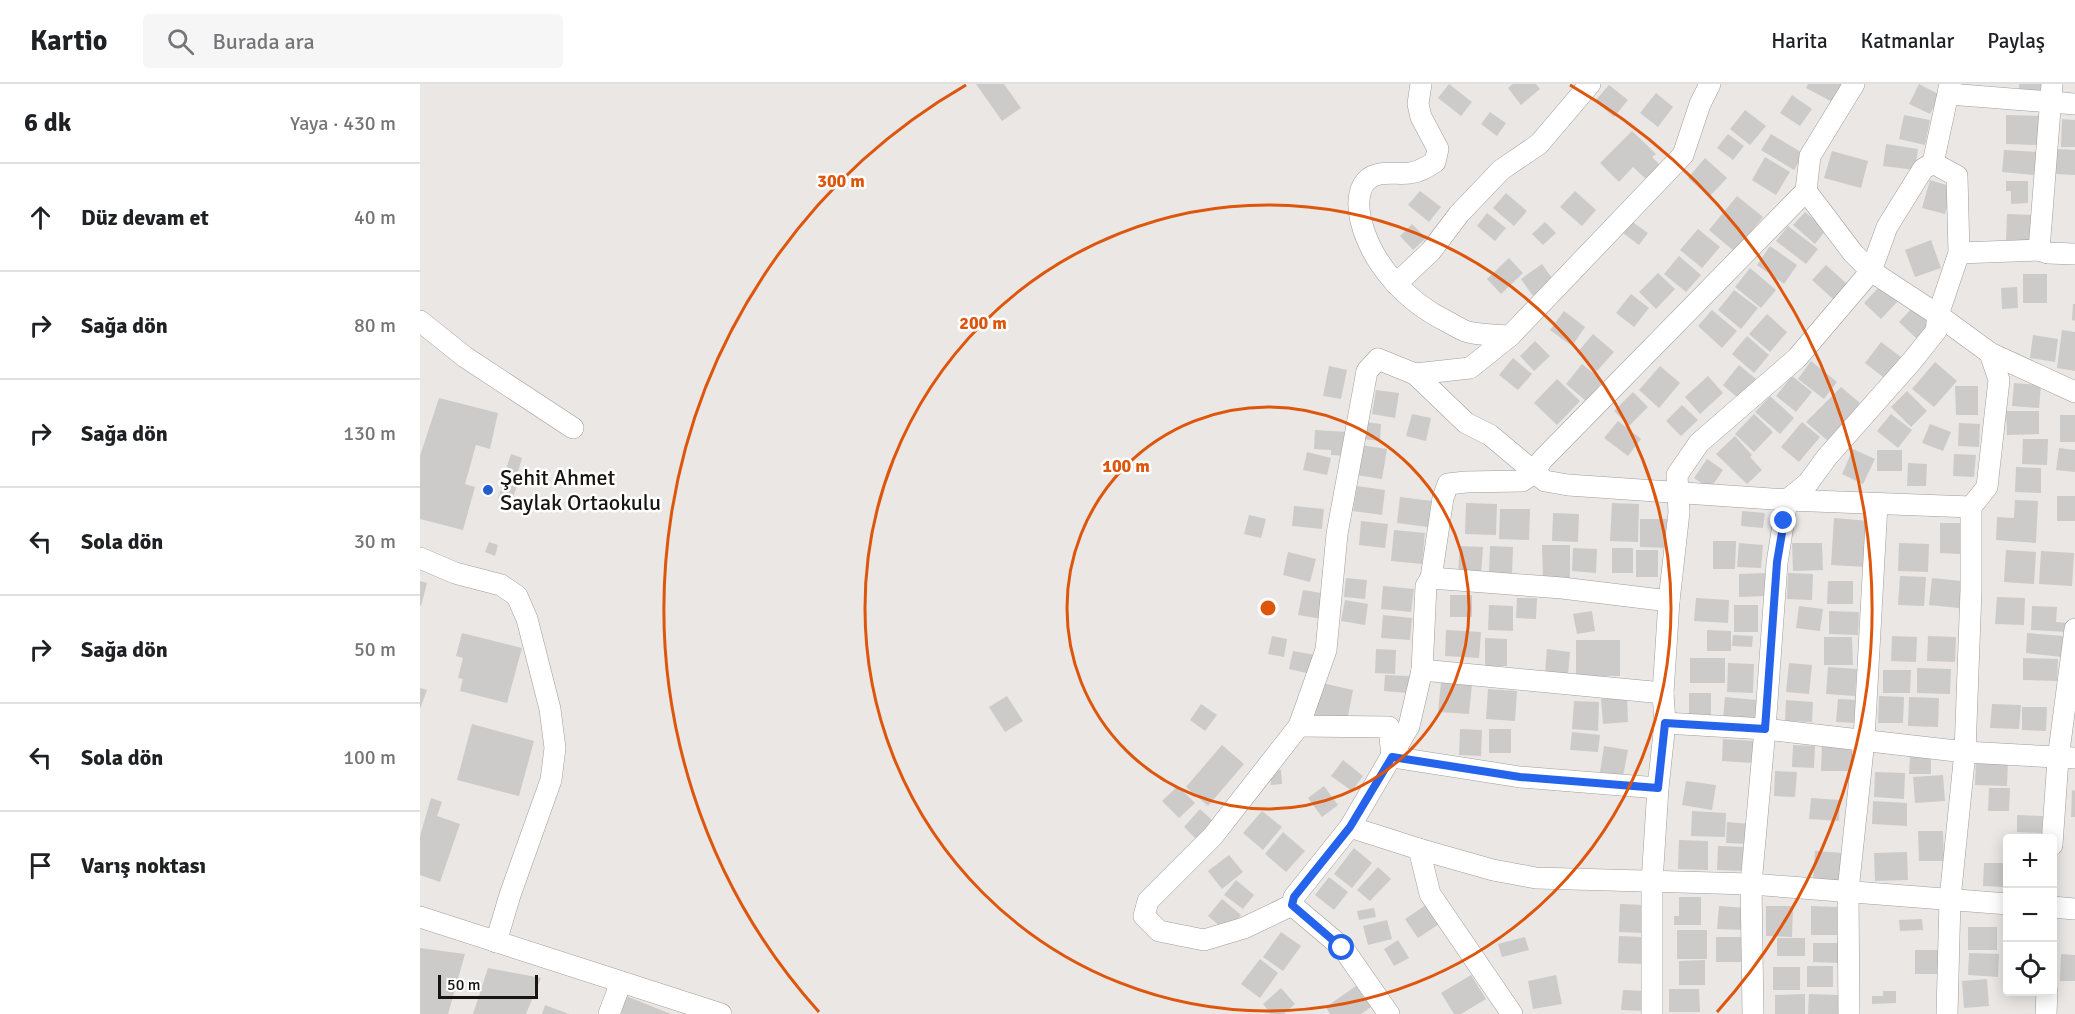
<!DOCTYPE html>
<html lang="tr">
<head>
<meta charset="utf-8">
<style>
	body { margin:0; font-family:Signika,sans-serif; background:#f6f6f6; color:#202124 }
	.controls { position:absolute; right:18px; bottom:18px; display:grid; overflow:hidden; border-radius:6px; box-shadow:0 3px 15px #0003 }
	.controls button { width:54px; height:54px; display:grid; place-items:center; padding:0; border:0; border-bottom:2px solid #e0e0e0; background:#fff; color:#202124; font:30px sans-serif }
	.scale { position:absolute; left:18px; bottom:15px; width:100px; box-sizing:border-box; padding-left:6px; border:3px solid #161514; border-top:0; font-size:16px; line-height:21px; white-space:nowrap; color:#161514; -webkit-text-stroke:4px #fff; paint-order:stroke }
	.stop { position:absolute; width:18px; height:18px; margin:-14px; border:4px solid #2563eb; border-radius:50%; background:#fff }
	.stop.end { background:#2563eb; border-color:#fff; box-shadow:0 2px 6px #0008 }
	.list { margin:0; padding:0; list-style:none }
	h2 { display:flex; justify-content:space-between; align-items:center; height:78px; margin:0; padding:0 24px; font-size:26px }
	h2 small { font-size:20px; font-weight:400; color:#757577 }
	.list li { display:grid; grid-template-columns:39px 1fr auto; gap:18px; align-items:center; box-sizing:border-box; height:108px; padding:0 24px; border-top:2px solid #e0e0e0 }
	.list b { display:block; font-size:22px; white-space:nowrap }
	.list em { font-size:20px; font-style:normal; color:#757577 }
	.icon { flex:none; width:33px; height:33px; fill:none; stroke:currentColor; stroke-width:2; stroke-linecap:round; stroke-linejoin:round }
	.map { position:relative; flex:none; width:1655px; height:930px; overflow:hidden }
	header { display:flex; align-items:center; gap:36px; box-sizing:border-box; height:84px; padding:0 30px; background:#fff; border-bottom:2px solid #e0e0e0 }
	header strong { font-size:28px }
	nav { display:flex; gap:33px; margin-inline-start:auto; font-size:21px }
	.search { width:420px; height:54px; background:#f6f6f6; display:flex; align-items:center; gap:15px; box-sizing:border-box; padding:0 21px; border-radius:6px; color:#757577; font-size:22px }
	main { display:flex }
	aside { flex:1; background:#fff }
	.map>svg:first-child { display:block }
	.building { fill:#cdcbc9 }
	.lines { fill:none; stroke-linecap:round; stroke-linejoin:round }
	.minor-casing { stroke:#a09d9b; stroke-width:22 }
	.minor { stroke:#fff; stroke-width:21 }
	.route { stroke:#2563eb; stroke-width:8 }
	.ring { fill:none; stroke:#de560c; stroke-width:3 }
	.poi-dot { fill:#235ecb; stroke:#fff; stroke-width:2 }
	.labels { text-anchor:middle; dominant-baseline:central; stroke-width:5; stroke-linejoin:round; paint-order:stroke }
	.poi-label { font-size:22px; fill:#161514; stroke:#fff; text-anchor:start }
	.centre { fill:#de560c; stroke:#fff; stroke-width:3 }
	.ring-label { font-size:18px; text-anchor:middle; font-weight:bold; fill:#de560c; stroke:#fff; stroke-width:5; stroke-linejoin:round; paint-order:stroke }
</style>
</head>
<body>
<header>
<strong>Kartio</strong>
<div class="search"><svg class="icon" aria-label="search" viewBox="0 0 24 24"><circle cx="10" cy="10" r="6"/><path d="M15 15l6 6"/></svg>Burada ara</div>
<nav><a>Harita</a><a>Katmanlar</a><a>Paylaş</a></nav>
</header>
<main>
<aside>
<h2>6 dk<small>Yaya · 430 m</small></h2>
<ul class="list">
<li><svg class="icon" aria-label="ahead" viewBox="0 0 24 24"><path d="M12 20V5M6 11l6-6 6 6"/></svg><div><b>Düz devam et</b></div><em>40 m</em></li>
<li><svg class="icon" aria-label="right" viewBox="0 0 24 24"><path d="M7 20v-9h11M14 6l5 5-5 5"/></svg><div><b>Sağa dön</b></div><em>80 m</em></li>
<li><svg class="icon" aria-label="right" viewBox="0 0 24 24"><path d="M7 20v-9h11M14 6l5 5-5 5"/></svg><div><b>Sağa dön</b></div><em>130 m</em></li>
<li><svg class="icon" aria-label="left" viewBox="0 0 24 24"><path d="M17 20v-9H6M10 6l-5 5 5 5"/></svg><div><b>Sola dön</b></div><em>30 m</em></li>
<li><svg class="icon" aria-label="right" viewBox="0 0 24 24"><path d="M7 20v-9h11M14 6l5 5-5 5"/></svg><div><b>Sağa dön</b></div><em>50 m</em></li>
<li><svg class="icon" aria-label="left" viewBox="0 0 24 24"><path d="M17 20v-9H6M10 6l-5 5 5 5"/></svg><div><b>Sola dön</b></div><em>100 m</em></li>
<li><svg class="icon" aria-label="arrive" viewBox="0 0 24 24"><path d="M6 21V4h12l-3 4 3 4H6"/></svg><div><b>Varış noktası</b></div></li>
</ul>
</aside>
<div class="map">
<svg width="1655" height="930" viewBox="0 0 1655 930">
	<rect width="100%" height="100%" fill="#eae7e5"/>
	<g class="building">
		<path d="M556,0H584L601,24L582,37Z"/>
		<path d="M1029,0L1052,18L1041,32L1018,14Z"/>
		<path d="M1093,0H1116L1120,5L1101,21L1088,4Z"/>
		<path d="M1388,0H1424L1414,19L1386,4Z"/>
		<path d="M1499,0L1520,11L1510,30L1489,20Z"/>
		<path d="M1599,0H1628L1627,9L1599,7Z"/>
		<path d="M1189,1L1208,16L1194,33L1175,17Z"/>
		<path d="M1236,9L1253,23L1238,43L1220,29Z"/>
		<path d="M1372,11L1392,25L1380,42L1360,29Z"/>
		<path d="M1325,26L1346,42L1330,61L1310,45Z"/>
		<path d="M1070,28L1086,39L1077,52L1061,40Z"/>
		<path d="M1484,31L1510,36L1505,61L1479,55Z"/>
		<path d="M1586,31L1619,32L1618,61L1586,60Z"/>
		<path d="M1642,35L1655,36V63H1641Z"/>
		<path d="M1212,47L1236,70L1232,73L1240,81L1226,95L1213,83L1199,98L1180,79Z"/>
		<path d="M1308,50L1324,62L1313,76L1297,64Z"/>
		<path d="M1351,50L1384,70L1374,86L1341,66Z"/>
		<path d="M1466,60L1498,65L1495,86L1463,82Z"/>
		<path d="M1637,65L1655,66V91L1636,90Z"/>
		<path d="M1584,66L1617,68L1615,91L1582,88Z"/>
		<path d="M1412,67L1448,77L1441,104L1404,94Z"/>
		<path d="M1345,73L1370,88L1356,111L1332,96Z"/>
		<path d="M1285,74L1307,94L1289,113L1268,94Z"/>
		<path d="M1510,96L1533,103L1525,130L1502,124Z"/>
		<path d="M1586,97H1608V119L1591,120V107H1586Z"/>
		<path d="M1000,107L1021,123L1009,138L988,121Z"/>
		<path d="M1155,107L1176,126L1162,142L1140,123Z"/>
		<path d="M1086,109L1107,127L1094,142L1073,124Z"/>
		<path d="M1317,112L1343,133L1315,168L1289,146Z"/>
		<path d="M1385,128L1406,146L1395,160L1373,141Z"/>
		<path d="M1067,129L1086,144L1075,157L1057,142Z"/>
		<path d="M1587,130L1615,131L1614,158H1586Z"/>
		<path d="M1211,137L1228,149L1219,161L1203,149Z"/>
		<path d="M1125,138L1136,149L1123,161L1112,150Z"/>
		<path d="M992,140L1006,154L993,166L980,152Z"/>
		<path d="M1368,142L1398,165L1386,180L1356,157Z"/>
		<path d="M1278,145L1300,163L1282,184L1260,166Z"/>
		<path d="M1511,156L1521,184L1495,193L1485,166Z"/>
		<path d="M1350,162L1377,181L1364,200L1337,181Z"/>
		<path d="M1259,172L1281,191L1266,208L1244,190Z"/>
		<path d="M1089,174L1103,189L1081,210L1067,195Z"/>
		<path d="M1122,180L1134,197L1113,212L1101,195Z"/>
		<path d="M1406,181L1427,200L1413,215L1392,196Z"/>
		<path d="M1330,184L1356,206L1341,224L1315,203Z"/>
		<path d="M1238,189L1255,205L1236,225L1219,208Z"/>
		<rect x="1603" y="190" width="24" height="29"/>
		<path d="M1461,201L1478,217L1461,235L1444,219Z"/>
		<path d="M1597,203L1598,224L1582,225L1581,204Z"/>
		<path d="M1314,206L1338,224L1321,245L1298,226Z"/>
		<path d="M1211,210L1229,224L1214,243L1196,229Z"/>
		<path d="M1653,220H1655V237L1652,236Z"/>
		<path d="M1493,223L1511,240L1497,255L1479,238Z"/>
		<path d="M1292,226L1317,247L1302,264L1278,242Z"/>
		<path d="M1144,227L1165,243L1152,262L1130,246Z"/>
		<path d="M1347,230L1367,248L1350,268L1329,250Z"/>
		<path d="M1642,246L1655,248V287L1637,284Z"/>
		<path d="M1173,250L1194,268L1177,287L1157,269Z"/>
		<path d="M1613,251L1638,255L1635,278L1610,274Z"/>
		<path d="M1327,252L1349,271L1334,289L1312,270Z"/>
		<path d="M1115,257L1130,272L1114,287L1100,272Z"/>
		<path d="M1461,258L1485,276L1468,297L1445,279Z"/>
		<path d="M1093,274L1112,290L1098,306L1079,291Z"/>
		<path d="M1391,277L1417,298L1404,315L1378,295Z"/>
		<path d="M1515,278L1537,297L1514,323L1492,305Z"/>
		<path d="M1162,280L1183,297L1166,317L1146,300Z"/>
		<path d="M1319,281L1336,295L1319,315L1303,301Z"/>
		<path d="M909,282L927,286L921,315L903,312Z"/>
		<path d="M1240,282L1260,299L1239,324L1219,306Z"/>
		<path d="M1288,292L1303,309L1280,330L1265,313Z"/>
		<path d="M1372,292L1392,308L1376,328L1356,312Z"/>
		<path d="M1137,295L1160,317L1137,341L1114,319Z"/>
		<path d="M1594,299L1621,301L1619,324L1592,322Z"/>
		<path d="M1535,302H1558V331H1536Z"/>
		<path d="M1421,303L1440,319L1408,357L1386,338Z"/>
		<path d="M956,306L979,309L975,334L952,330Z"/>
		<path d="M1487,307L1507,327L1491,343L1471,323Z"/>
		<path d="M1213,308L1228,323L1209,342L1194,327Z"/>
		<path d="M1350,312L1374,334L1360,350L1335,328Z"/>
		<path d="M19,314L78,329L70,365L56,361L45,400L55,403L43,446L0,435V372Z"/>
		<path d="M1262,321L1278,336L1261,352L1246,337Z"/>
		<path d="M1586,327H1619V350L1587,351Z"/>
		<path d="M992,330L1011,334L1006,357L986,352Z"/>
		<path d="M1334,330L1353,348L1334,368L1315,350Z"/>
		<path d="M1471,330L1492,346L1478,364L1457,347Z"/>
		<rect x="1640" y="331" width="15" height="27"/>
		<path d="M1198,337L1221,355L1208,372L1184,354Z"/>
		<path d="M945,338L961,340L960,357L943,355Z"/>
		<path d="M1382,338L1400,353L1379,378L1361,363Z"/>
		<path d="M1539,339L1560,340L1559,363L1538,362Z"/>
		<path d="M1510,340L1531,348L1523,367L1502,359Z"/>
		<path d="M895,346L928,348L927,372L911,371V366L894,365Z"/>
		<path d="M1315,352L1332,371L1330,373L1342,386L1327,400L1296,370Z"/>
		<path d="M1603,355H1628L1627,381L1602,380Z"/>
		<path d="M940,361L967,365L962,395L936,391Z"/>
		<path d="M1639,364L1655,366V388L1636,386Z"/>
		<path d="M1433,365L1455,375L1443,400L1422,390Z"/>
		<rect x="1457" y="366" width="25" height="21"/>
		<path d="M887,368L911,374L907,391L883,386Z"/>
		<path d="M91,370L102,374L97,391L85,388Z"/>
		<path d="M1534,370L1556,371L1554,393L1533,392Z"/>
		<path d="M1287,375L1303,386L1290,405L1274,394Z"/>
		<path d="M1488,379L1507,380L1506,402H1487Z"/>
		<path d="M1596,383L1621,384V409L1595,408Z"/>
		<path d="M84,397L97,402L91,419L78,414Z"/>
		<path d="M937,402L965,406L962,431L933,427Z"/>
		<rect x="1637" y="412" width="18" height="25"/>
		<path d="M980,413L1012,417L1008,443L977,439Z"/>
		<path d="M1595,416L1618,417L1616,459L1576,456L1577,433L1594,434Z"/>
		<path d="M1046,419L1077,420L1076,451L1045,450Z"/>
		<path d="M1192,419L1219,420L1218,458L1190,457Z"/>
		<path d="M874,422L904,425L902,445L872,442Z"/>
		<path d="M1080,425H1110L1109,456L1079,455Z"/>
		<path d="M1322,427L1345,429L1343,444L1321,442Z"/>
		<path d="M1133,429L1159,430L1158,458L1132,457Z"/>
		<path d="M829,431L846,435L841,454L824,450Z"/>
		<path d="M1414,434L1450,437L1446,483L1411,481Z"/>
		<path d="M1220,435H1250L1249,464L1220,463Z"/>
		<path d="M941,437L968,440L965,464L939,461Z"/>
		<path d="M1520,439H1541L1540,470L1520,469Z"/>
		<path d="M974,446L1005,449L1002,480L971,477Z"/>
		<path d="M1293,457H1316L1315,485H1293Z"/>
		<path d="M69,458L78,461L75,472L65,468Z"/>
		<path d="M1319,459L1343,461L1341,484L1317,483Z"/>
		<path d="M1372,459H1402L1403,486L1373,487Z"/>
		<path d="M1479,459L1509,460L1508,488L1478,487Z"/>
		<path d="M1122,461H1150V494L1123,495Z"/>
		<path d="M1040,462L1063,463L1061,490L1038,489Z"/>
		<path d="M1070,462L1093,463L1092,490H1069Z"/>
		<path d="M1153,464L1177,465L1176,489L1152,487Z"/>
		<rect x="1192" y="464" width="21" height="25"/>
		<rect x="1216" y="466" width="22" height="27"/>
		<path d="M1586,466L1616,468L1614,500L1584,498Z"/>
		<path d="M1621,467L1654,469L1652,502L1619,500Z"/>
		<path d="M868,468L896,475L890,498L863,491Z"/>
		<path d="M1345,489L1346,512L1319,513V490Z"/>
		<path d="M1368,489L1393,490L1392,516L1367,515Z"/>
		<path d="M1480,492L1506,493L1504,522L1478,521Z"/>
		<path d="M926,494L947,496L945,515L924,513Z"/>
		<path d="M1512,494L1542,497L1539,524L1509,521Z"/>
		<path d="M0,497L7,499L1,522L0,521Z"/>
		<path d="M1408,497H1433V520H1407Z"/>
		<path d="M963,502L994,505L991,528L961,525Z"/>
		<path d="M883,506L907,510L902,535L878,531Z"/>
		<rect x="1030" y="511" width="22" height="22"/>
		<path d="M1577,513L1605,514L1604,541L1575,540Z"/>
		<path d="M1097,514H1117L1116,535L1096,534Z"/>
		<path d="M1276,514L1309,516L1308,539L1274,537Z"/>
		<path d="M925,516L948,520L945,541L921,537Z"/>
		<path d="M1069,521L1093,522V547L1068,546Z"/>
		<rect x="1314" y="521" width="24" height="27"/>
		<path d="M1379,522L1403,525L1400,547L1376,544Z"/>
		<path d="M1612,522L1637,523L1636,538L1648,539L1647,548L1611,546Z"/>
		<path d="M1172,527L1175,547L1157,550L1153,530Z"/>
		<path d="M1409,527L1439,528L1438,551L1409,550Z"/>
		<path d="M963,531L992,534L990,556L961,554Z"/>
		<path d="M1026,546L1061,548L1059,574L1025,572Z"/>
		<path d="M1287,546L1311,547V567H1287Z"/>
		<path d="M42,549L102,564L87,619L40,607L43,595L38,594L43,574L36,572Z"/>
		<path d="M1607,549L1643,552L1642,573L1606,569Z"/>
		<path d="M1313,551L1333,552L1332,563L1312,562Z"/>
		<path d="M852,552L867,555L864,573L848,570Z"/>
		<path d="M1472,552L1497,553L1496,578L1471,577Z"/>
		<path d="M1508,552L1536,553L1535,578L1507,577Z"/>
		<path d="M1404,553H1432L1433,581H1404Z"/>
		<path d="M1065,554L1087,555V582H1065Z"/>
		<rect x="1156" y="556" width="44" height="36"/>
		<path d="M956,565L976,566L975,590L955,589Z"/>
		<path d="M1127,565L1150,568L1148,591L1125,589Z"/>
		<path d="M873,567L895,571L891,590L869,585Z"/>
		<rect x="1270" y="574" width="35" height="25"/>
		<path d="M1603,574L1638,575L1637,597L1603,596Z"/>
		<path d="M1308,579L1334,580L1333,609L1307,608Z"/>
		<path d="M1369,579L1392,581L1389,610L1366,608Z"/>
		<path d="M1408,583L1437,585L1435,612L1406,610Z"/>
		<path d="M1497,584L1531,585L1530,610L1497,609Z"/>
		<path d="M1463,586H1491L1490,609H1463Z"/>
		<path d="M965,591L989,592L988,609L964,607Z"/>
		<path d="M1021,598L1052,601L1049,630L1018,628Z"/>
		<path d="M902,599L933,606L927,637L895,631Z"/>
		<path d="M0,604L7,606L0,625Z"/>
		<path d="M1068,605L1097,607L1095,637L1066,635Z"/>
		<rect x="1269" y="609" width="22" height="22"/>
		<path d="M587,612L603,637L585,648L569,623Z"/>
		<path d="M1459,612L1484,613L1483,639H1458Z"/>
		<path d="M1207,613L1208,638L1183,640L1181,615Z"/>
		<path d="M1305,613L1337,616L1335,638L1303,635Z"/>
		<path d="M1489,613L1519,614L1518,643L1488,642Z"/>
		<path d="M1418,615L1438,616L1437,639L1416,638Z"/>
		<path d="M1366,616L1393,618L1392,638L1365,637Z"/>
		<path d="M1154,617L1179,618L1178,647L1152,645Z"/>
		<path d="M781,620L797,631L785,647L770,636Z"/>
		<path d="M1572,620L1601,621L1599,645L1570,644Z"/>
		<path d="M1602,623H1627L1626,647L1602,646Z"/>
		<path d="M52,640L114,657L99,712L37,696Z"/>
		<path d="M1040,645L1062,646L1061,672L1039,671Z"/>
		<rect x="1069" y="645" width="22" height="24"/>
		<path d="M1152,648L1180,651L1178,668L1150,666Z"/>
		<path d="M1303,655L1334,657L1333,679L1302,677Z"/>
		<path d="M1402,660L1433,661L1432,687H1401Z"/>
		<path d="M802,661L824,680L788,722L766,703Z"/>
		<path d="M1373,661L1395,662L1394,684L1372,683Z"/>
		<path d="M1184,662L1208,666L1203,692L1180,688Z"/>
		<path d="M1490,672H1511V690H1489Z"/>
		<path d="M1556,674L1588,676L1587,702L1555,701Z"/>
		<path d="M923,676L943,692L932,707L911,692Z"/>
		<path d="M861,686L862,700L851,701L850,687Z"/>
		<path d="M1355,687L1377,688L1375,713L1354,712Z"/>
		<path d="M1455,688L1485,689L1484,715L1454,713Z"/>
		<path d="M1523,691L1525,717L1495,719L1493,693Z"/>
		<path d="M1266,697L1296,701L1292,726L1262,721Z"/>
		<path d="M758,702L775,719L759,734L742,717Z"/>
		<path d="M904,702L918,721L902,733L888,714Z"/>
		<path d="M1569,704H1590L1589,727H1568Z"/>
		<path d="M1652,706L1655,707V733H1651Z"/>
		<path d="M11,714L22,718L17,732L40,740L20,798L0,791V752Z"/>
		<path d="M1391,714L1420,716L1419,737L1389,735Z"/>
		<path d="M1453,717L1487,719V742L1452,740Z"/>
		<path d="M780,725L794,738L777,756L764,743Z"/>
		<path d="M842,727L862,743L843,766L823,749Z"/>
		<path d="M1272,727L1306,729L1305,753L1271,752Z"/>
		<path d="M1597,731L1623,732L1622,749L1597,748Z"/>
		<path d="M1307,738L1330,740L1329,760L1306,759Z"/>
		<path d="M1498,747H1523L1524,777H1499Z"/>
		<path d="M863,748L885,767L866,788L845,770Z"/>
		<rect x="1593" y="750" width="26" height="4"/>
		<path d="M1259,756L1288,757V786L1258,785Z"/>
		<path d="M1298,762L1326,763L1325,787L1297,786Z"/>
		<path d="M934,764L952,779L932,804L914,790Z"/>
		<path d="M1395,767L1423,769L1421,797L1393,795Z"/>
		<path d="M1487,768L1488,796L1455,797L1454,769Z"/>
		<path d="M809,771L823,788L802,805L788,787Z"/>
		<path d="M1564,779H1584L1583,803L1563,802Z"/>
		<path d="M958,783L971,795L950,817L937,806Z"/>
		<path d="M909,793L928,808L914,826L895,811Z"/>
		<path d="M816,796L834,811L823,825L804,811Z"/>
		<path d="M1259,813H1281V841H1254V832H1259Z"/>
		<path d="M802,815L821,831L807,848L788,832Z"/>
		<path d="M1200,820L1226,821L1224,849L1199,848Z"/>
		<path d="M1006,821L1019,840L998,854L985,835Z"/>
		<path d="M1299,822L1327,824L1326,846L1297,845Z"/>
		<path d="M1346,822H1373L1372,853L1346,852Z"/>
		<path d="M1391,822L1417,823V851H1391Z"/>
		<path d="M954,824L956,833L939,836L937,827Z"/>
		<path d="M1502,835L1503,846L1480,847L1479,836Z"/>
		<path d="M967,836L972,855L948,861L943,842Z"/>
		<rect x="1548" y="843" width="29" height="23"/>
		<rect x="1257" y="846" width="30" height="29"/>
		<path d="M861,848L881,862L863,887L843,873Z"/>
		<path d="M1199,852L1223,853V880L1198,879Z"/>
		<path d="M1105,853L1109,866L1082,873L1078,860Z"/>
		<rect x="1296" y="853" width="26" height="25"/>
		<rect x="1357" y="854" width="28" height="18"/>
		<path d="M978,856L989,874L974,882L964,865Z"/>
		<path d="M1393,859H1419V879L1393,878Z"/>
		<path d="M0,864L45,870L28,930H0Z"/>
		<rect x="1495" y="866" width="26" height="24"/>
		<path d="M1549,869L1579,870L1578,893L1548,891Z"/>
		<path d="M1641,870L1655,871V897H1640Z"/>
		<path d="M840,875L858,889L840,914L821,900Z"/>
		<path d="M1285,876V901H1259V877Z"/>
		<rect x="1387" y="882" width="26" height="21"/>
		<rect x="1353" y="883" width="27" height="23"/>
		<path d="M68,884L121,894L106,930H53Z"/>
		<path d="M1051,891L1066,915L1041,930H1034L1021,909Z"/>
		<path d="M1136,891L1142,920L1113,925L1108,897Z"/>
		<path d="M1567,895L1569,922L1544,924L1542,897Z"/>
		<path d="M936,902L951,923L941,930H910L906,923Z"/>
		<path d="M861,904L875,920L864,930H851L843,920Z"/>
		<path d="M1249,905H1279L1280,928H1249Z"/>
		<path d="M1203,906L1224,907L1223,927L1201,926Z"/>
		<path d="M1463,907H1476V919L1452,920V912H1463Z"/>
		<path d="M1385,910V930H1355V911Z"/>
		<path d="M1389,910L1418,911V930H1388Z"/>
		<path d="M206,912L251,930H201Z"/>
		<path d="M125,921L149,930H122Z"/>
	</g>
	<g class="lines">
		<g class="minor-casing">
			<g id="minor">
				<path d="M1001,0L998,20L1001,33L1018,65L1015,78C1007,83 999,88 990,89C975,91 958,85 946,97C937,107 938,125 941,137C952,181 987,218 1028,238C1034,241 1041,246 1048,248C1061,251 1076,251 1090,252"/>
				<path d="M1529,10L1655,20"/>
				<path d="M1386,107L1433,169L1451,187L1518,231L1570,269L1655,308"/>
				<path d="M1619,166L1632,0"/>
				<path d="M1539,169L1619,166L1628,169L1655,170"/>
				<path d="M976,200L1011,167L1039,130L1081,86L1119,60L1170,0"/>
				<path d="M0,237L45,273L153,344"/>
				<path d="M995,290L1050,284L1090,252L1263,71L1280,20L1290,0"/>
				<path d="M0,474L35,489L81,501L97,512L107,535L130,625L135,664L131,696L90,811L76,858"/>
				<path d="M1011,494L1142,504L1249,517"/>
				<path d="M1002,586L1243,609"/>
				<path d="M1245,639L1345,645L1545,668L1655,674"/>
				<path d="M1238,704L1100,693L972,673L969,643L879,642L906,566L917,450L947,287L958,275L995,290L1046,339L1070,351L1125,397L1148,401L1367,416L1551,423"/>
				<path d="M930,743L999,765L1073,786L1116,794L1331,800L1588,820"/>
				<path d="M1632,761L1638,675L1655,545"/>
				<path d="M999,765L1010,810L1092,930"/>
				<path d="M872,821L824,844L784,856L739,847L724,832L728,817L793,752L879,642"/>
				<path d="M1632,823L1655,825"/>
				<path d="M0,833L301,930"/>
				<path d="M189,930L201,898"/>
				<path d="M969,930L923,864L872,821L874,813L930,743L989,642L1002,586L1006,502L1011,494L1023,414L1028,400L1046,398L1102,397L1114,389L1122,376L1386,107L1390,72L1434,0"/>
				<path d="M1232,930V798L1238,704L1245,639L1243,609L1249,517L1259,428L1257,391L1279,359L1377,274L1451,187L1467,143L1503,85L1513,79L1530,0"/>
				<path d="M1333,930L1331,800L1345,645L1357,479L1367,416L1388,399L1407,373L1492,277L1516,247L1518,231L1539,169L1537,92L1513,79"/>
				<path d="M1429,930L1428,807L1444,656L1457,420"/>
				<path d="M1527,930L1530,815L1545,668L1551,506V423L1567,403L1579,296L1570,269"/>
				<path d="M1626,930L1627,908"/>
			</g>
		</g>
		<use href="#minor" class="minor"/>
	</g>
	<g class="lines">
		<path class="route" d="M922,864L872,821L874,813L930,743L972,673L1100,693L1238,704L1245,639L1345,645L1357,478L1364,437"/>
	</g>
	<g class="ring">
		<circle cx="848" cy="524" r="201"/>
		<circle cx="848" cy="524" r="403"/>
		<path d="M399 928A604 604 0 0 1 546 1M1150 1A604 604 0 0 1 1297 928"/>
	</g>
	<circle class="poi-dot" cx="68" cy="406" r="6"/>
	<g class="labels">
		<g class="poi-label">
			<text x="80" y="393">Şehit Ahmet<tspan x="80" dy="25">Saylak Ortaokulu</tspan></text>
		</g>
	</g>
	<circle cx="848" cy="524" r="9" class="centre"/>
	<g class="ring-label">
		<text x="421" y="103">300 m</text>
		<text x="563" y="245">200 m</text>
		<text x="706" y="388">100 m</text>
	</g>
</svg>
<div class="controls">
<button>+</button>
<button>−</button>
<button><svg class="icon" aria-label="locate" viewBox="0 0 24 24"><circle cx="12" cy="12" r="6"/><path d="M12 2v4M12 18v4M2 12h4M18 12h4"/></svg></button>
</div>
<div class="scale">50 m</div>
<div class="stop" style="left:922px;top:864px"></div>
<div class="stop end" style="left:1364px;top:437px"></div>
</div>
</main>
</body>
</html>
